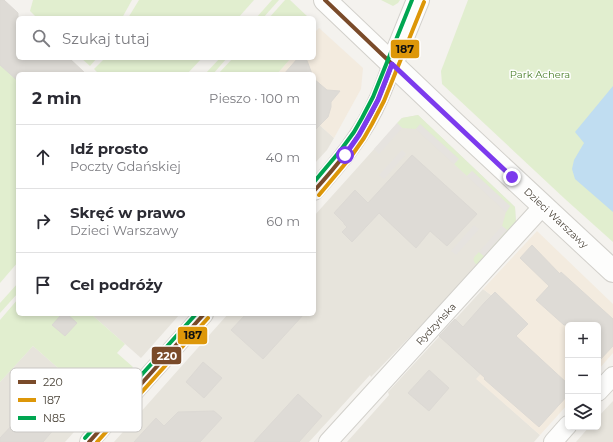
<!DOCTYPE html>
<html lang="pl">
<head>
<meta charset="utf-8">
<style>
	body { margin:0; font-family:Montserrat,sans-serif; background:#f2f2f3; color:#2b2b33 }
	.controls { position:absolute; right:12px; bottom:12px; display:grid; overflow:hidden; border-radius:6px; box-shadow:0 2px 6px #0003 }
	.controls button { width:36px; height:36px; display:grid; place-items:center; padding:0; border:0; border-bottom:1px solid #e1e1e2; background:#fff; color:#2b2b33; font:20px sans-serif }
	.stop { position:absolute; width:12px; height:12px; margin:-9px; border:3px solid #7c3aed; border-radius:50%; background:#fff }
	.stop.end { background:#7c3aed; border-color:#fff; box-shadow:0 1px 4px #0008 }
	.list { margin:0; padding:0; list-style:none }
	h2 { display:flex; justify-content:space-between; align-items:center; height:52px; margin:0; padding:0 16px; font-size:17px }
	h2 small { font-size:13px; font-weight:400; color:#7c7c81 }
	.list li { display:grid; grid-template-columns:26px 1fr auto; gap:12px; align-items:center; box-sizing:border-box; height:64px; padding:0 16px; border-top:1px solid #e1e1e2 }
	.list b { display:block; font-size:15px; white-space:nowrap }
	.list p { margin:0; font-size:13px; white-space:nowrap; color:#7c7c81 }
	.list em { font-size:13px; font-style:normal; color:#7c7c81 }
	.icon { flex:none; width:22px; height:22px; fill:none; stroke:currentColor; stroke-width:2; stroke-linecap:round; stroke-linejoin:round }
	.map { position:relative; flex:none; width:613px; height:442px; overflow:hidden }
	.search { position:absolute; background:#fff; box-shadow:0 2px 6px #0003; left:16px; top:16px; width:300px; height:44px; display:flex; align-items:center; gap:10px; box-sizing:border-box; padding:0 14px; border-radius:6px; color:#7c7c81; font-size:15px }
	.panel { position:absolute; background:#fff; box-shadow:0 2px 6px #0003; left:16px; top:72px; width:300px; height:244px; border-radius:6px }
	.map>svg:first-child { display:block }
	.residential { fill:#e7e4dc }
	.commercial { fill:#f3ebdf }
	.green { fill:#e1eecf }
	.parking { fill:#e6e3df }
	.water { fill:#c0ddf1 }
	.building { fill:#dedbd6; stroke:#dcd9d4 }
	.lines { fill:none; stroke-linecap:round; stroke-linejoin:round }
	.minor-casing { stroke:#d2d0cb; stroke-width:20 }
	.tertiary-casing { stroke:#d2d0cb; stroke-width:24 }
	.minor { stroke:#fdfdfc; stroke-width:18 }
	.tertiary { stroke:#fdfdfc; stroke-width:22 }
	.bus-1-casing { stroke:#fff; stroke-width:7 }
	.bus-2-casing { stroke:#fff; stroke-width:7 }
	.bus-3-casing { stroke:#fff; stroke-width:7 }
	.bus-1 { stroke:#7a4b2a; stroke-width:4 }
	.bus-2 { stroke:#dd9709; stroke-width:4 }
	.bus-3 { stroke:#00a651; stroke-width:4 }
	.route { stroke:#7c3aed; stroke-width:5 }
	.labels { text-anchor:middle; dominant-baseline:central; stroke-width:3; stroke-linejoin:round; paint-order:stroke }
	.park-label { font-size:10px; fill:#4a7f2a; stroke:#fff }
	.street-label { font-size:10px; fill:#4b4439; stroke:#fff }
	.key { fill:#fff; stroke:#c9c7c4; stroke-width:1 }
	.key-label { font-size:11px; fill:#4b4439 }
	.line-badge { stroke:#fff; stroke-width:1.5 }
	.badge-label { font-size:11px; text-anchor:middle; font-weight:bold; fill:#fff }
	.pale-badge-label { font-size:11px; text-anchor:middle; font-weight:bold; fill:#111 }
</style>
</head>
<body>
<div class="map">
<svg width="613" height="442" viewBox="0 0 613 442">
	<rect width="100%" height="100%" fill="#f4f2ee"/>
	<g class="residential">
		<path d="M418,115L515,207L516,224L468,277L371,377L370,375L309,442H114L228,314H314V216L402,118Z"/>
		<path d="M314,120L334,138L327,150L314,164Z"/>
		<path d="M483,289L491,295L495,292L528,324L477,379L540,435L534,442H347L389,395L388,392Z"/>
		<path d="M91,314H180L141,358Z"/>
		<path d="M33,346L99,404L65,442H0V382Z"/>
		<path d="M613,401V442H576L589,427H598V417Z"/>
	</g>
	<g class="commercial">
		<path d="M319,28L363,68L361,89L334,138L314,120V74H277L291,58H314V33Z"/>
		<path d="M537,231L613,304V353L598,370V325H568V404L540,435L476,379L528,324L495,292L491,295L483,289Z"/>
	</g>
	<g class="green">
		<path d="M33,0H132L122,18H37L30,11Z"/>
		<path d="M139,0H254L238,18H128Z"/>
		<path d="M272,0H279L263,18H256Z"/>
		<path d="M285,0H290L309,18H269Z"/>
		<path d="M381,0H400L398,3L393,6Z"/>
		<path d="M468,0H613V242L565,199L442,84L441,71Z"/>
		<path d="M81,58H97L90,66Z"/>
		<path d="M105,58H202L187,74H95L97,72L94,69Z"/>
		<path d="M220,58H227L213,74H205Z"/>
		<path d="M233,58H291L277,74H218Z"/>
		<path d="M0,65L18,81V262L0,283Z"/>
		<path d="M418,115L515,207L516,224L478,266C471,260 473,258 479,252L484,256L507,230L502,226L506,212L510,206L472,171L467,176L454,164L458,159L420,125L416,129L402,128L397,123L402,118Z"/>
		<path d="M18,283V293L0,313V303Z"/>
		<path d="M18,299V314H91L125,344L117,353L133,367L99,404L33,346L0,382V320Z"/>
	</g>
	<g class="parking">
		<path d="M397,123L402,128L379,154L374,149Z"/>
		<path d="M420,124L459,159L454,164L416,129Z"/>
		<path d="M402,150L406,154L384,179L379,175Z"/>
		<path d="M472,171L510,206L506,212L467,176Z"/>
		<path d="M474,225L479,229L456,255L451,251Z"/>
		<path d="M502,226L507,230L484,256L479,252Z"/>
	</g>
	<path class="water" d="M613,86V212L575,179L572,169L574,160L584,143L575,132Z"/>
	<g class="building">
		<path d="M0,0H4L18,13V58H69L86,74H18V81L0,65Z"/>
		<path d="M298,58H306L312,74H284Z"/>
		<path d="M314,79L327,90L340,91L331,102V107L328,117L314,131Z"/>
		<path d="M412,155L477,214L447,246L430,231L416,248L379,213L352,242L342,232L347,227L344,224V223L334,213L355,190L368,203Z"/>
		<path d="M532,245L560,274L561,272L613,319V346L598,362V325H564L536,300L549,286L520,258Z"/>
		<path d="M495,292L528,324L516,336L568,384V395L539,427L484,379L485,378L439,336L455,319L463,327L485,302Z"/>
		<path d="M62,314H67L77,323L65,336L52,325Z"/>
		<path d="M246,314H304L263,359L231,330Z"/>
		<path d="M203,362L222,378L204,398L186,382Z"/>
		<path d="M429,370L449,388L429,411L408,393Z"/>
		<path d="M47,376L75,401L59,419L61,421L43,442H0V438L28,408L17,399L22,394L21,388L26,383L42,382Z"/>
		<path d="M298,394L322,416L299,442H254Z"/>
		<path d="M214,411L222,418L200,442H134L156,418L164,426L178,412Z"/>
	</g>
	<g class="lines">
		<g class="minor-casing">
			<g id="minor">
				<path d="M314,191C339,163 364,133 379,98C384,87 388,76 392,64"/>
				<path d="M598,392L613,376"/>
				<path d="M89,442L204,314"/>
				<path d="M328,442L543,206"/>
				<path d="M553,442L568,425"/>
			</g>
		</g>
		<g class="tertiary-casing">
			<g id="tertiary">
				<path d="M325,0L452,121L613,271"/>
				<path d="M392,64L418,0"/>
			</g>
		</g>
		<use href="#minor" class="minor"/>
		<use href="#tertiary" class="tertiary"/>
		<g class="bus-1-casing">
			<g id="bus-1">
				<path d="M325,0L392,64"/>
				<path d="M314,191C333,170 352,148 366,123C377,104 385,84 392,64"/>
				<path d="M89,442L204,314"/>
			</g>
		</g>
		<g class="bus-2-casing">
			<g id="bus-2">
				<path d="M319,195L350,158L364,138L372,124L384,101L424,2"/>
				<path d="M97,442L208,318"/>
			</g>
		</g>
		<g class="bus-3-casing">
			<g id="bus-3">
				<path d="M314,182L340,151L354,132L362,118L373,97L412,0"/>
				<path d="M85,438L196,314"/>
			</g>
		</g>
		<use href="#bus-1" class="bus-1"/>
		<use href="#bus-2" class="bus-2"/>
		<use href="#bus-3" class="bus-3"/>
	</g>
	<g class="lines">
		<path class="route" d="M345,155L359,135L378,100L392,64L512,177"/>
	</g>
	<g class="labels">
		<g class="park-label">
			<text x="540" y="74">Park Achera</text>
		</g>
		<g class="street-label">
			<text transform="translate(556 218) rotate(43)">Dzieci Warszawy</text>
			<text transform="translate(436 324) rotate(-47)">Rydzyńska</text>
		</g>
	</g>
	<rect x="10" y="368" width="132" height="64" rx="6" class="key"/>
	<rect x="18" y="380" width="18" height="4" fill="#7a4b2a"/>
	<rect x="18" y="398" width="18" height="4" fill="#dd9709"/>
	<rect x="18" y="416" width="18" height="4" fill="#00a651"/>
	<g class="key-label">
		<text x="43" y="386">220</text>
		<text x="43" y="404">187</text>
		<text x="43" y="422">N85</text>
	</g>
	<g class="line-badge">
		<rect x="390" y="39" width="30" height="20" rx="4" fill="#dd9709"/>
		<rect x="177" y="326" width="31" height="19" rx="4" fill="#dd9709"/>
		<rect x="151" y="346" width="31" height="19" rx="4" fill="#7a4b2a"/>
	</g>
	<g class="badge-label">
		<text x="167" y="360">220</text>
	</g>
	<g class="pale-badge-label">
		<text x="405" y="53">187</text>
		<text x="193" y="339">187</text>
	</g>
</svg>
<div class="controls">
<button>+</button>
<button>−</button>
<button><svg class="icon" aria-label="layers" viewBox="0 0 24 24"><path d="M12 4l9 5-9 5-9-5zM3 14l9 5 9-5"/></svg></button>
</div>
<div class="stop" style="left:345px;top:155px"></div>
<div class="stop end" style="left:512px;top:177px"></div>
<div class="search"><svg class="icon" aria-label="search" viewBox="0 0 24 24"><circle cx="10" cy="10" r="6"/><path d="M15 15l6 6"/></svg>Szukaj tutaj</div>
<section class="panel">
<h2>2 min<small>Pieszo · 100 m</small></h2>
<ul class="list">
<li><svg class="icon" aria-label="ahead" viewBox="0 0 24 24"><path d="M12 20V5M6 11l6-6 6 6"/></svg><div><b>Idź prosto</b><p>Poczty Gdańskiej</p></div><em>40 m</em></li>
<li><svg class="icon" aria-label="right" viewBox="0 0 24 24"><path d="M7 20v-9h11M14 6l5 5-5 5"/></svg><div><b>Skręć w prawo</b><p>Dzieci Warszawy</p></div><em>60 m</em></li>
<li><svg class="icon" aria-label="arrive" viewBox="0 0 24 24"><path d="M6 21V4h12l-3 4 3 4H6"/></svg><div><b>Cel podróży</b></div></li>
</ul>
</section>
</div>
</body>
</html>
